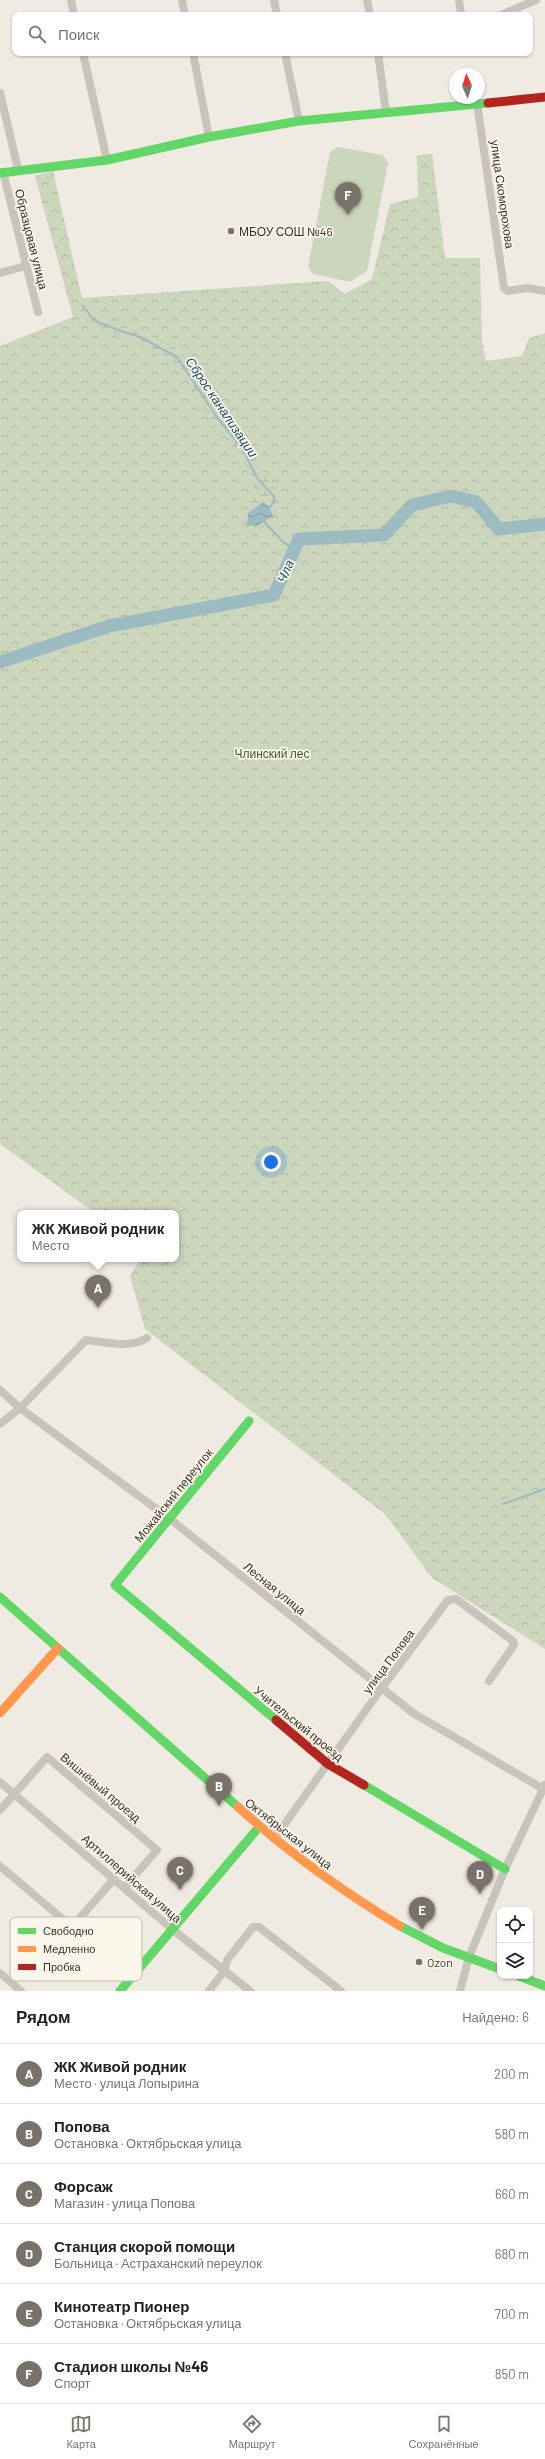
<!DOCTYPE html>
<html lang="ru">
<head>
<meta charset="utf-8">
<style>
	body { margin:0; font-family:Barlow,sans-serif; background:#f2f2f2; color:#222 }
	.controls { position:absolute; right:12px; bottom:12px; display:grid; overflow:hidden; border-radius:8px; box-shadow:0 1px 3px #0004 }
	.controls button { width:36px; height:36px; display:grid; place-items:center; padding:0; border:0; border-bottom:1px solid #e0e0e0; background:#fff; color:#222; font:20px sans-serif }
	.compass { position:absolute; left:449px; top:68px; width:36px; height:36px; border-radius:50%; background:#fff; box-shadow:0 1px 3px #0004; rotate:357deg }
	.you { position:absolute; left:271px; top:1162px; width:14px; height:14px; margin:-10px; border:3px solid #fff; border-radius:50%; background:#1a73e8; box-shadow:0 0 0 6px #1a73e833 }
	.badge { display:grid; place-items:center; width:26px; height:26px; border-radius:50%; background:#79726a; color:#fff; font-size:13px; font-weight:700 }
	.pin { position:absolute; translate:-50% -33px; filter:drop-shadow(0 1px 2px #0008) }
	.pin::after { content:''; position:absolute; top:21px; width:14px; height:12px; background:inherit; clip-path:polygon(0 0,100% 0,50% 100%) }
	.popup { position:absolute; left:17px; top:1210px; width:162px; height:52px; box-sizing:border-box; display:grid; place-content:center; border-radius:8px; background:#fff; filter:drop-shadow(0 1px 3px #0005); font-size:13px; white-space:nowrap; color:#767676 }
	.popup b { font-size:15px; color:#222 }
	.popup::after { content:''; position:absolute; left:50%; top:100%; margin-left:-8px; border:8px solid transparent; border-top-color:#fff }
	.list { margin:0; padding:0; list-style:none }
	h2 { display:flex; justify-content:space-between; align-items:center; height:52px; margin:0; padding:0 16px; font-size:17px }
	h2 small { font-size:13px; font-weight:400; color:#767676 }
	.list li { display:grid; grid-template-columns:26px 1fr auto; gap:12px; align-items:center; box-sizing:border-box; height:60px; padding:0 16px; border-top:1px solid #e0e0e0 }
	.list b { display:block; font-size:15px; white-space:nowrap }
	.list p { margin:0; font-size:13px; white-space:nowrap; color:#767676 }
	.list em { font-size:13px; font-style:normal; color:#767676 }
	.icon { flex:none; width:22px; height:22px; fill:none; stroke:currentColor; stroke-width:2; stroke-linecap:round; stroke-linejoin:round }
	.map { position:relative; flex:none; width:545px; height:1991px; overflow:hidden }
	.search { position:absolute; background:#fff; box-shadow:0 1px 3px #0004; left:12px; right:12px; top:12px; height:44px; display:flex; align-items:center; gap:10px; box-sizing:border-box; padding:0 14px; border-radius:8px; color:#767676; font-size:15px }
	.sheet { height:412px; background:#fff }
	nav { display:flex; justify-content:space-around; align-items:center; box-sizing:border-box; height:56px; border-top:1px solid #e0e0e0; background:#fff; font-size:11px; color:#767676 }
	nav a { display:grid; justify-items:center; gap:2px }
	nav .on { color:#79726a }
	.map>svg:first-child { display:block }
	.forest { fill:url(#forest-crowns) }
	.wetland { fill:url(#wetland-marsh) }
	.garden { fill:#ccd6bc }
	.water { fill:url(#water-waves) }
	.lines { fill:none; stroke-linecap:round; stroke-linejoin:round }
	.stream { stroke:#9dbcc2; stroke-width:2 }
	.river { stroke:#9dbcc2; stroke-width:13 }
	.street { stroke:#c9c4bb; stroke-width:8 }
	.fast { stroke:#63d668; stroke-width:9 }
	.slow { stroke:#ff974d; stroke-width:9 }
	.jam { stroke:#b3261e; stroke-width:9 }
	.poi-dot { fill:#79726a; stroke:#fbf6ea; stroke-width:1.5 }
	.labels { text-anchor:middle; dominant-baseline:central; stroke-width:3.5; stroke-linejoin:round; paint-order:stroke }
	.street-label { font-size:12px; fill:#3a3129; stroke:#fbf6ea }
	.poi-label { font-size:12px; fill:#3a3129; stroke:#fbf6ea; text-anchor:start }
	.park-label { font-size:12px; fill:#415b2a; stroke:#fbf6ea }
	.water-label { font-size:13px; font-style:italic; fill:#1a4f60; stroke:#fbf6ea }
	.key { fill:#fbf6ea; stroke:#c1bbb0; stroke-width:1 }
	.key-label { font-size:11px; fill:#3a3129 }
</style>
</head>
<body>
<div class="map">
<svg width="545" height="1991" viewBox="0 0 545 1991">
	<defs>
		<pattern id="forest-crowns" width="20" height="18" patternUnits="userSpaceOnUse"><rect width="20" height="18" fill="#ccd6bc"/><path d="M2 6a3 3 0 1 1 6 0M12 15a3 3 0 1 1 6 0" fill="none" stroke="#b0b8a2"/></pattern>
		<pattern id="wetland-marsh" width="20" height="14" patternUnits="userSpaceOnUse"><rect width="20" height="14" fill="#ccd6bc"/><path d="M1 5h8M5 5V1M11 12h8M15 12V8" fill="none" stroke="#b0b8a2"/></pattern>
		<pattern id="water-waves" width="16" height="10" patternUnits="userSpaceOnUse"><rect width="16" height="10" fill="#9dbcc2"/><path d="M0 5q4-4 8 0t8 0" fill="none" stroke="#81999e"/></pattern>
	</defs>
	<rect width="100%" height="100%" fill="#efebe2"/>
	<path class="forest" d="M432,154L445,258H480L482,341L486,361L522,356L529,338L545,333V1649L432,1578L386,1515L145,1329L130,1276L140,1259H176V1213H95L0,1144V346L73,317L35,176L53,171L82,298L328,281L345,294L372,279L390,204L418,197L417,155Z"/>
	<path class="wetland" d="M93,316L166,342L184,355L223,416L249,445L269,482L277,489L278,503L275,515L250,530L243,518C246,508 255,499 253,487C248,458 225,441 210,418C199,402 186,371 171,360C147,342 115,337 91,321Z"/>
	<path class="garden" d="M338,147L383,155L388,163L367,271L350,282L313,274L308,267L330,152Z"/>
	<path class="water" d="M263,502L269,506L273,516L257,526L247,525L248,513Z"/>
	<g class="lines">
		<g class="stream">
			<path d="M83,306L93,319L99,323L142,338L177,357L216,416L242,448L257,478L274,496V502L268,509"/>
			<path d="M263,520L280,539L294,550"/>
			<path d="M503,1504L545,1489"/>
		</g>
		<path class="river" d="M0,662L109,626L274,595L299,539L384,535L412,505L451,496L476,502L499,529L545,524"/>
		<g class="street">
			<path d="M71,0L74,15"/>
			<path d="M182,0L185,15"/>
			<path d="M274,0L277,15"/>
			<path d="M367,0L370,15"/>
			<path d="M459,0L461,15"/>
			<path d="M501,15L536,0"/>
			<path d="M83,53L107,160"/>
			<path d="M193,53L209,137"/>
			<path d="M285,53L299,121"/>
			<path d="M378,53L386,112"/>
			<path d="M0,93L18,169"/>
			<path d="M477,103L504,288L508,291L527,288L545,291"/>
			<path d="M3,172L38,312"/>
			<path d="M0,273L26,266"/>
			<path d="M0,1390L20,1408L170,1519L413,1713L545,1790"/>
			<path d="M0,1424L20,1408L86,1340C106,1342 129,1349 147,1338"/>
			<path d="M0,1782L172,1929L250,1991"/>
			<path d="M0,1810L47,1757L157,1850L125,1887"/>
			<path d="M274,1839L381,1689L448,1600L456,1599L513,1641L514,1645L489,1681"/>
			<path d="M0,1866L72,1927L114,1879"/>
			<path d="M0,1973L21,1991"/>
			<path d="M209,1991L225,1970L227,1960L253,1927H259L341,1991"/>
			<path d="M460,1991L469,1957L505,1869L545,1785"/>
		</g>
		<g class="fast">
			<path d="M0,173L107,160L209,137L299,121L488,103"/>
			<path d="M249,1421L115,1585L276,1720"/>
			<path d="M0,1597L238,1807"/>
			<path d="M364,1785L505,1869"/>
			<path d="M400,1926L443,1948L500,1969"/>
			<path d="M519,1976L545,1986"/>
			<path d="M120,1991L259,1827"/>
		</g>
		<g class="slow">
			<path d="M0,1713L58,1648"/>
			<path d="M238,1807C288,1852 342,1891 400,1926"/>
		</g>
		<g class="jam">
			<path d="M488,103L545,97"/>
			<path d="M276,1720L328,1764L364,1785"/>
		</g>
	</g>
	<g class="poi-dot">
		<circle cx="231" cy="231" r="4"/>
		<circle cx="419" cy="1962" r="4"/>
	</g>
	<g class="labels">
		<g class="street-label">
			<text transform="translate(503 194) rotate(82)">улица Скоморохова</text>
			<text transform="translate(32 239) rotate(76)">Образцовая улица</text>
			<text transform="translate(173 1495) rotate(-51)">Можайский переулок</text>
			<text transform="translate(275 1588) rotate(39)">Лесная улица</text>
			<text transform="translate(388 1661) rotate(-53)">улица Попова</text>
			<text transform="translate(299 1723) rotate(39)">Учительский проезд</text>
			<text transform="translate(101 1787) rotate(40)">Вишнёвый проезд</text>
			<text transform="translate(289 1833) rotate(38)">Октябрьская улица</text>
			<text transform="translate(132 1878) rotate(41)">Артиллерийская улица</text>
		</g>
		<g class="poi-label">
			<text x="239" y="231">МБОУ СОШ №46</text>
			<text x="427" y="1962">Ozon</text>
		</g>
		<g class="park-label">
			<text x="272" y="753">Члинский лес</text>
		</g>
		<g class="water-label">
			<text transform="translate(222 407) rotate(56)">Сброс канализации</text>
			<text transform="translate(285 571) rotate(-66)">Чла</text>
		</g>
	</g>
	<rect x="10" y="1917" width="132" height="64" rx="6" class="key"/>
	<rect x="18" y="1928" width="18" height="6" fill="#63d668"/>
	<rect x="18" y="1946" width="18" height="6" fill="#ff974d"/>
	<rect x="18" y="1964" width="18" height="6" fill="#b3261e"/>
	<g class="key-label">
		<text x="43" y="1935">Свободно</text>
		<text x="43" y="1953">Медленно</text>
		<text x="43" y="1971">Пробка</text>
	</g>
</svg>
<div class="controls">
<button><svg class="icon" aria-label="locate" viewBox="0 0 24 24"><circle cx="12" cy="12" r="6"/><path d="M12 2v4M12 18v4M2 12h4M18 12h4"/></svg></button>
<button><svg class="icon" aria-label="layers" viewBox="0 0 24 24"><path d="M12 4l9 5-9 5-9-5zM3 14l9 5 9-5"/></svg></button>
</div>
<svg class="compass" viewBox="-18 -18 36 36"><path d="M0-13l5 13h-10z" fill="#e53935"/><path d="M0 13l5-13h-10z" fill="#767676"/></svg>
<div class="you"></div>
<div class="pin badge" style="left:98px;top:1308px">A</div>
<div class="popup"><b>ЖК Живой родник</b>Место</div>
<div class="pin badge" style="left:219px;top:1806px">B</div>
<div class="pin badge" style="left:180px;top:1890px">C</div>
<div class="pin badge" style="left:480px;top:1894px">D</div>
<div class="pin badge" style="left:422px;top:1930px">E</div>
<div class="pin badge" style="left:348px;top:215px">F</div>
<div class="search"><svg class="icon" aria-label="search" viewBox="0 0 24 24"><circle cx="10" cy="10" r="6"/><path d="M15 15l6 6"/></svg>Поиск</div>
</div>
<section class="sheet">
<h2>Рядом<small>Найдено: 6</small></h2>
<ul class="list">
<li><span class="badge">A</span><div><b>ЖК Живой родник</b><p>Место · улица Лопырина</p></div><em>200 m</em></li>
<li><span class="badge">B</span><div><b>Попова</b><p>Остановка · Октябрьская улица</p></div><em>580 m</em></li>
<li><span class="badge">C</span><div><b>Форсаж</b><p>Магазин · улица Попова</p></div><em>660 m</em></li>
<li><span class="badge">D</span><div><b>Станция скорой помощи</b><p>Больница · Астраханский переулок</p></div><em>680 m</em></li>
<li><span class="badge">E</span><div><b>Кинотеатр Пионер</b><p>Остановка · Октябрьская улица</p></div><em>700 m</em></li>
<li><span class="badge">F</span><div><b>Стадион школы №46</b><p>Спорт</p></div><em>850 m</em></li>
</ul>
</section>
<nav>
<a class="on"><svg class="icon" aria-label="map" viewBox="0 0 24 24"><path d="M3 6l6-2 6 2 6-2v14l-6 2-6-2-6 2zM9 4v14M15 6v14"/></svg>Карта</a>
<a><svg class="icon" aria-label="directions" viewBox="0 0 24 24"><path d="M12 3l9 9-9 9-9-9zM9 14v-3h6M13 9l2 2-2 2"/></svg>Маршрут</a>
<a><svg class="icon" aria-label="saved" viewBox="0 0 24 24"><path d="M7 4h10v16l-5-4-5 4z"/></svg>Сохранённые</a>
</nav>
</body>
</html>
